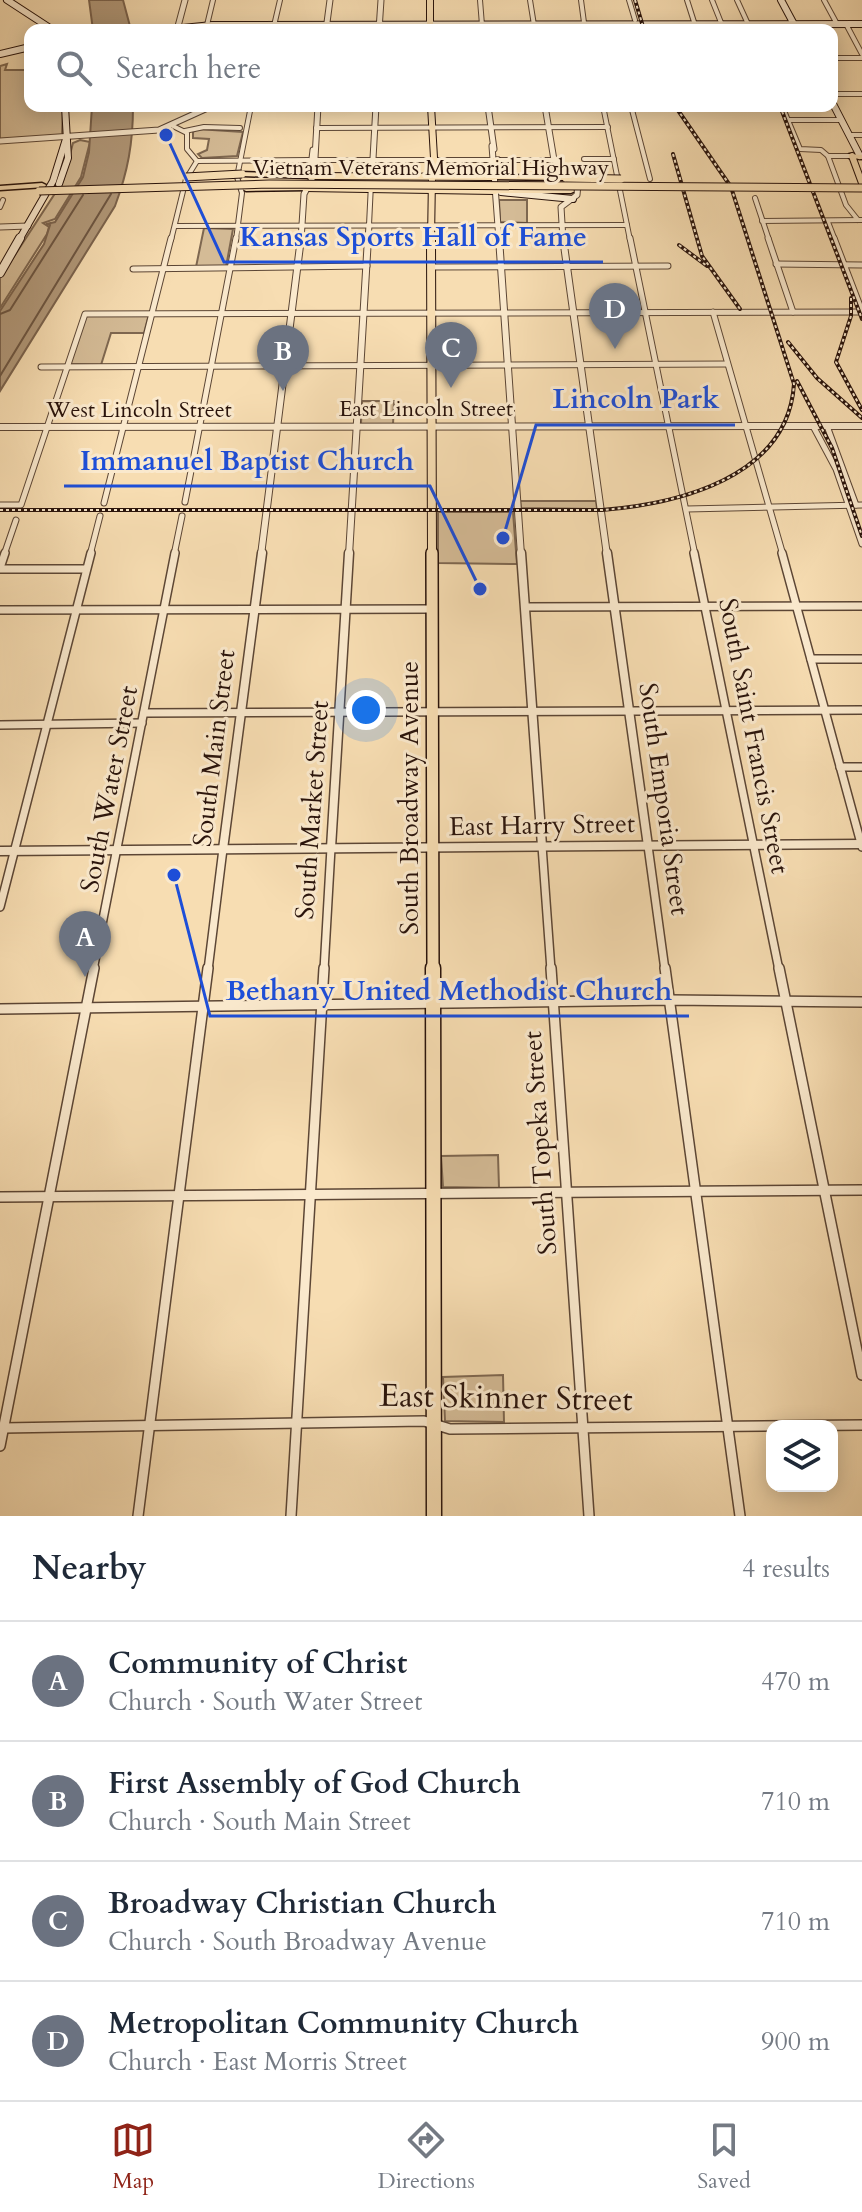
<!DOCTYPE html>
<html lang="en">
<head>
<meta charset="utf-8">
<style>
	body { margin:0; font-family:Cardo,serif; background:#f2f2f3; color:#1f2937 }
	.controls { position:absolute; right:24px; bottom:24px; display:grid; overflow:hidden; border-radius:16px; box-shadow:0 4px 20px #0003 }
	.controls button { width:72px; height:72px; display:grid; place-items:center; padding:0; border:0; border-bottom:2px solid #e0e1e3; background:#fff; color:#1f2937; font:40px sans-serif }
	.you { position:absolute; left:366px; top:710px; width:28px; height:28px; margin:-20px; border:6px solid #fff; border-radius:50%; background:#1a73e8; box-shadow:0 0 0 12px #1a73e833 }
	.badge { display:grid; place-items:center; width:52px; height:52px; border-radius:50%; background:#8f2418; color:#fff; font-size:26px; font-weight:700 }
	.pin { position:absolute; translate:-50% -66px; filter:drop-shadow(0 2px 4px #0008) }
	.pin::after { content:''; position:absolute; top:42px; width:28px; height:24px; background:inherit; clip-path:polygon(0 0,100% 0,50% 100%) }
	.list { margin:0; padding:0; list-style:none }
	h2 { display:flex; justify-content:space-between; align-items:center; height:104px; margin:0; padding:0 32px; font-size:34px }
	h2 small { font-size:26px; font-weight:400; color:#747a83 }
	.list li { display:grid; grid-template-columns:52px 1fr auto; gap:24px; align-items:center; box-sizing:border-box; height:120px; padding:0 32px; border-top:2px solid #e0e1e3 }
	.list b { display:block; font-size:30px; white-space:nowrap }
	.list p { margin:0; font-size:26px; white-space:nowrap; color:#747a83 }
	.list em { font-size:26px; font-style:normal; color:#747a83 }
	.icon { flex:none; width:44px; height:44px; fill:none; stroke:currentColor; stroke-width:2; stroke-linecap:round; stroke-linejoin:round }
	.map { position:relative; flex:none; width:862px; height:1516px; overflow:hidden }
	.search { position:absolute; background:#fff; box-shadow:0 4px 20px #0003; left:24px; right:24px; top:24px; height:88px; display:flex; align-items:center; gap:20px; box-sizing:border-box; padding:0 28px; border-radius:16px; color:#747a83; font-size:30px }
	.sheet { height:584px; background:#fff }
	nav { display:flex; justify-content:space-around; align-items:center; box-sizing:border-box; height:112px; border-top:2px solid #e0e1e3; background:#fff; font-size:22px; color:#747a83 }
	nav a { display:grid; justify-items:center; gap:4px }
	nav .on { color:#8f2418 }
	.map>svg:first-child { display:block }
	.green { fill:#d4bb96; stroke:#7e6750; stroke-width:2 }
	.water { fill:#b19879; stroke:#7b634d; stroke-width:2 }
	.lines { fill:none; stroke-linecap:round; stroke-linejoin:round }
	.shore { stroke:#6d5642; stroke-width:2 }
	.minor-far3-casing { stroke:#5c4635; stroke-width:6 }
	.minor-far2-casing { stroke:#5c4635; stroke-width:7 }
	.minor-far1-casing { stroke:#5c4635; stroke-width:10 }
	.minor-casing { stroke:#5c4635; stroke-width:12 }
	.tertiary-far2-casing { stroke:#5c4635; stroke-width:7 }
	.tertiary-far1-casing { stroke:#5c4635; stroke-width:8 }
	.tertiary-casing { stroke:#5c4635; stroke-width:11 }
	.secondary-far1-casing { stroke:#29130b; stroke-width:8 }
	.secondary-casing { stroke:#29130b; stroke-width:10 }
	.primary-far3-casing { stroke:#29130b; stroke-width:8 }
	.primary-far2-casing { stroke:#29130b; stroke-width:10 }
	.primary-far1-casing { stroke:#29130b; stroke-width:14 }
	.primary-casing { stroke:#29130b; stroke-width:17 }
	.motorway-casing { stroke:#29130b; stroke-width:3 }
	.minor-far3 { stroke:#fae9cd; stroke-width:4 }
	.minor-far2 { stroke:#fae9cd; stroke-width:5 }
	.minor-far1 { stroke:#fae9cd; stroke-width:7 }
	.minor { stroke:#fae9cd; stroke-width:9 }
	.tertiary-far2 { stroke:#fae9cd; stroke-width:5 }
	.tertiary-far1 { stroke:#fae9cd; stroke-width:6 }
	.tertiary { stroke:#fae9cd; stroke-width:8 }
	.secondary-far1 { stroke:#fae9cd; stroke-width:6 }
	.secondary { stroke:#fae9cd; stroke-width:8 }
	.primary-far3 { stroke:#f7ddb2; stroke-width:6 }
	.primary-far2 { stroke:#f7ddb2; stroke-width:8 }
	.primary-far1 { stroke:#f7ddb2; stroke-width:11 }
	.primary { stroke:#f7ddb2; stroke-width:14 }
	.motorway { fill:#f7ddb2; fill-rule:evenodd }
	.rail-casing { stroke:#29130b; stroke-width:4 }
	.rail { stroke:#fae9cd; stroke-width:2; stroke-dasharray:3; stroke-linecap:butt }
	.motorway-bridge-casing { stroke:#29130b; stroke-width:9; stroke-linecap:butt }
	.motorway-bridge { stroke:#f7ddb2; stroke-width:7 }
	.labels { text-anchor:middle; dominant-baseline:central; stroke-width:6; stroke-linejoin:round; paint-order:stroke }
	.far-street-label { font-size:22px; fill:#29130b; stroke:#fae9cd }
	.street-label { font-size:26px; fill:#29130b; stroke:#fae9cd }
	.near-street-label { font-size:32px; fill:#29130b; stroke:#fae9cd }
	.leader { fill:none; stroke:#1d4ed8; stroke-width:3 }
	.callout-dot { fill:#1d4ed8; stroke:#fae9cd; stroke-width:3 }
	.callout-label { font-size:28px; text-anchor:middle; font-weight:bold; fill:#1d4ed8; stroke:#fae9cd; stroke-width:6; stroke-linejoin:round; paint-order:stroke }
</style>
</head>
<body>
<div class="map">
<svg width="862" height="1516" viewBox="0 0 862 1516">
	<rect width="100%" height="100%" fill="#f7ddb2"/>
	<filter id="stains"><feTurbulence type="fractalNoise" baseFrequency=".0025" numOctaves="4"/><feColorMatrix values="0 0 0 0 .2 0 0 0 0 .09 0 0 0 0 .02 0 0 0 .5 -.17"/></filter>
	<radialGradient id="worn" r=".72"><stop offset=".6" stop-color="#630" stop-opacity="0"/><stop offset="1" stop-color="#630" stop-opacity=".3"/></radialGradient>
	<g class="green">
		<path d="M7,64L5,70H30V106H63L62,135L0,139V66Z"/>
		<path d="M197,129L243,132L237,156L202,158L198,154L207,150L209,139L193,138V132Z"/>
		<path d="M80,140L90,142L81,177L55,219L43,223L49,227L47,234L0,308V278L63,181L73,143Z"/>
		<path d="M499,200H527V223L500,222Z"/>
		<path d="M204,228L233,229L226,267H196Z"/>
		<path d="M149,314L144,333H111L101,365L70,364L85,316Z"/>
		<path d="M362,401H394L393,425L361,424Z"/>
		<path d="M520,501H596L597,509L521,508Z"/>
		<path d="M438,512H513L517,564L438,563Z"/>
		<path d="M498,1155L499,1188L443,1187L441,1156Z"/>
		<path d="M503,1375L504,1422L445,1421L443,1377Z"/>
	</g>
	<g class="water">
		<path d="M89,0H123L131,30H93Z"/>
		<path d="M92,106H133C133,143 128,171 115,206L0,391V311L44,244L50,225L46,224L55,222L83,177L89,152Z"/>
	</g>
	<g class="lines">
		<g class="shore">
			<path d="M0,314L10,310L83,195"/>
			<path d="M0,376L111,194"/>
		</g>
		<g class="minor-far3-casing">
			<g id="minor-far3">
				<path d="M480,0L482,25"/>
				<path d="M530,0L534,25"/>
				<path d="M581,0L585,30"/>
				<path d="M629,0L635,20"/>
				<path d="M687,0L695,25"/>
				<path d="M712,0L724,30"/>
				<path d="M737,0L748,24"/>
				<path d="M824,0L837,24"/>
				<path d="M846,24L862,54"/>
				<path d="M207,25L213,0"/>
				<path d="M273,30L280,0"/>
				<path d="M832,58H862"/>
				<path d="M832,94H862"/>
				<path d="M603,106L630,240"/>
				<path d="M631,106L650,179"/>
				<path d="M782,106L800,149L821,150L828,156H852"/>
				<path d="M788,120H841"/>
				<path d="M173,126L187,133V149L197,161"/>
				<path d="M316,128L608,127"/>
				<path d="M185,131L204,127L240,128"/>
				<path d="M849,135H862"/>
				<path d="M828,156L846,205L858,220"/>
				<path d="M584,159H614"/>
				<path d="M315,160H554"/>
				<path d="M197,161L309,160"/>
				<path d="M755,198L769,240"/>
				<path d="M0,207L3,200"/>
				<path d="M762,221L862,220"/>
				<path d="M828,222L835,240"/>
				<path d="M369,225L371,184"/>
				<path d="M175,226L627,225"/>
				<path d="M171,240L186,179L197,161"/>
				<path d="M236,240L242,193L237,177L251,106"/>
			</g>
		</g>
		<g class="minor-far2-casing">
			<g id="minor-far2">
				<path d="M630,238L695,555"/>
				<path d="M768,238L793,312"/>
				<path d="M834,238L862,311"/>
				<path d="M776,264L862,265"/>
				<path d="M431,267L668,266"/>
				<path d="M133,269L367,266"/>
				<path d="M713,312L783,555"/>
				<path d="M41,367L727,364"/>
				<path d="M813,426L836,469L862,544"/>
				<path d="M827,426L856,505"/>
				<path d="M185,502L236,238"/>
				<path d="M104,503L171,238"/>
				<path d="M0,505H21L85,314L862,312"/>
				<path d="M687,509L862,505"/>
				<path d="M4,555L16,520"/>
				<path d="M90,555L100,516"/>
				<path d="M174,555L182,516"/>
			</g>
		</g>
		<g class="minor-far1-casing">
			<g id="minor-far1">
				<path d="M694,553L779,970"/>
				<path d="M782,553L862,847"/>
				<path d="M0,568L5,553"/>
				<path d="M0,569H86"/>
				<path d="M525,607L862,606"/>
				<path d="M0,610L432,609"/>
				<path d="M811,659H862"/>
				<path d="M144,713L862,710"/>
				<path d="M0,725L142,723"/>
				<path d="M840,767H862"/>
				<path d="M542,846L551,970"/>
				<path d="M648,846L665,970"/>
				<path d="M0,907L91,553"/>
				<path d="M93,970L175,553"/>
				<path d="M208,970L223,849"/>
				<path d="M324,970L331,848"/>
			</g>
		</g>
		<g class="minor-casing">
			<g id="minor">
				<path d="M551,968L589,1516"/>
				<path d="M665,968L740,1516"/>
				<path d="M779,968L862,1375"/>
				<path d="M0,1009L670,1000L862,1002"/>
				<path d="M0,1197L862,1190"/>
				<path d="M3,1428L424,1421L450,1429L862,1425"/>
				<path d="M0,1446L94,968"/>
				<path d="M138,1516L208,968"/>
				<path d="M291,1516L324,968"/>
			</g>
		</g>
		<g class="tertiary-far2-casing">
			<g id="tertiary-far2">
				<path d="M177,30L185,0"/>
				<path d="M326,30L330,0"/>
				<path d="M379,30L381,0"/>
				<path d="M488,106L494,149"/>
				<path d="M545,106L554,160L578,184L577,195L561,207L563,240"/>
				<path d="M0,141L159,130L212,106"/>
				<path d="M492,146L499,240"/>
				<path d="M310,176L313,150"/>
				<path d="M372,176L376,106"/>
				<path d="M0,227L28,226"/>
				<path d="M301,240L304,194L314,175L318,106"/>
				<path d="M368,240L369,225"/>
			</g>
		</g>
		<g class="tertiary-far1-casing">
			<g id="tertiary-far1">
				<path d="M499,238L521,555"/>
				<path d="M563,238L607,555"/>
				<path d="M0,427L862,426"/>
				<path d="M261,555L301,238"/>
				<path d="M349,555L368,238"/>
			</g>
		</g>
		<g class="tertiary-casing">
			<g id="tertiary">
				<path d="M521,553L542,846"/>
				<path d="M607,553L648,846"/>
				<path d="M331,848L349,553"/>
				<path d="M223,849L262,553"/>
				<path d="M0,851L862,844"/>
			</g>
		</g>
		<g class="secondary-far1-casing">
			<g id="secondary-far1">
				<path d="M7,0L53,30"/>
				<path d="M781,0L796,28"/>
				<path d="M163,30L212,25L862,24"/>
				<path d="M0,54L30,47"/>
				<path d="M832,102L860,156"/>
				<path d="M59,184L68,158L65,106"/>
				<path d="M501,192L573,199"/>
				<path d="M19,240L53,181L66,139"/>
			</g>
		</g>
		<g class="secondary-casing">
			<path id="secondary" d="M0,273L20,238"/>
		</g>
		<g class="primary-far3-casing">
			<g id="primary-far3">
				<path d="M430,0V30"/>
				<path d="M431,106L435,175L432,177L431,240"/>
				<path d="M852,156L862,183"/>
				<path d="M310,176L493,177"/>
				<path d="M305,188L495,191"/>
			</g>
		</g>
		<g class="primary-far2-casing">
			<path id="primary-far2" d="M431,238L432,555"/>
		</g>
		<g class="primary-far1-casing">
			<path id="primary-far1" d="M432,553L433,970"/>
		</g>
		<g class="primary-casing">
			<path id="primary" d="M433,968L434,1516"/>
		</g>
		<g class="motorway-casing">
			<g id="motorway">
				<path d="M849,154L862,155V159L849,158Z"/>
				<path d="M493,158H499L502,172L508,175L566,176L570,178L566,180L490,179V175H496Z"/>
				<path d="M239,172L310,174L314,176L310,178L242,176L238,174Z"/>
				<path d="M42,183L46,185L45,187L0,190V186Z"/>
				<path d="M305,186L309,188L308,190L246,191L242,189L246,187Z"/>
				<path d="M492,189H571L575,191L571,193H492Z"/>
			</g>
		</g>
		<use href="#minor-far3" class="minor-far3"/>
		<use href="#minor-far2" class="minor-far2"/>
		<use href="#minor-far1" class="minor-far1"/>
		<use href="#minor" class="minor"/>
		<use href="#tertiary-far2" class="tertiary-far2"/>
		<use href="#tertiary-far1" class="tertiary-far1"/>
		<use href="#tertiary" class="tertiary"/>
		<use href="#secondary-far1" class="secondary-far1"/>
		<use href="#secondary" class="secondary"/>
		<use href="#primary-far3" class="primary-far3"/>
		<use href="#primary-far2" class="primary-far2"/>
		<use href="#primary-far1" class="primary-far1"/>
		<use href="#primary" class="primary"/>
		<use href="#motorway" class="motorway"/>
		<g class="rail-casing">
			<g id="rail">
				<path d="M635,0L644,30"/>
				<path d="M780,106L862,319"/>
				<path d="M673,154L702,256L740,309"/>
				<path d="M679,245L707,266"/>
				<path d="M851,298V316L836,362L862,410"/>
				<path d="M788,342L817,378L862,418"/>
				<path d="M797,381L832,448L862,536"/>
				<path d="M0,510H602C677,504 788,478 794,384L731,187L675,106"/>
			</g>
		</g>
		<use href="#rail" class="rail"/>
		<g class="motorway-bridge-casing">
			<g id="motorway-bridge">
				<path d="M186,177L242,174"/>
				<path d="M566,178L621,179"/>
				<path d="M39,191L269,184L862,188"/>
			</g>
		</g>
		<use href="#motorway-bridge" class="motorway-bridge"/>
	</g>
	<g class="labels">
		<g class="far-street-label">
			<text x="431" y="168">Vietnam Veterans Memorial Highway</text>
			<text x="426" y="409">East Lincoln Street</text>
			<text x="139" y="410">West Lincoln Street</text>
		</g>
		<g class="street-label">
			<text transform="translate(754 736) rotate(79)">South Saint Francis Street</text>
			<text transform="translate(214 748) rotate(-83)">South Main Street</text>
			<text transform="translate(109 789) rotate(-79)">South Water Street</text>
			<text transform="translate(409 798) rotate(-90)">South Broadway Avenue</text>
			<text transform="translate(664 799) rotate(82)">South Emporia Street</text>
			<text transform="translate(312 810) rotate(-86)">South Market Street</text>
			<text transform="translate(542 825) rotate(-1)">East Harry Street</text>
			<text transform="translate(540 1143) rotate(-94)">South Topeka Street</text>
		</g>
		<g class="near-street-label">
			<text transform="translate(506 1398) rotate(1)">East Skinner Street</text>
		</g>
	</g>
	<path class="leader" d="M166 135L224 262H603M503 538L536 425H735M480 589L430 486H64M174 875L210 1016H689"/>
	<g class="callout-dot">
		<circle cx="166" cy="135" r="8"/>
		<circle cx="503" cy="538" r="8"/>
		<circle cx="480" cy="589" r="8"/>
		<circle cx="174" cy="875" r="8"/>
	</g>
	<g class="callout-label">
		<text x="413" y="246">Kansas Sports Hall of Fame</text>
		<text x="636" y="408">Lincoln Park</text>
		<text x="247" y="470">Immanuel Baptist Church</text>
		<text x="449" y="1000">Bethany United Methodist Church</text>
	</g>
	<rect width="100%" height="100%" filter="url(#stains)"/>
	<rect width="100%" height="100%" fill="url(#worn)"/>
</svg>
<div class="controls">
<button><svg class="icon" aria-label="layers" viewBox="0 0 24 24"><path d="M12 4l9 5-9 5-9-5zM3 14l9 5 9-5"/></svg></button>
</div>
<div class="you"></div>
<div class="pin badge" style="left:85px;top:977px;background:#6b7280">A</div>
<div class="pin badge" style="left:283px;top:391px;background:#6b7280">B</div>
<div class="pin badge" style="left:451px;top:388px;background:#6b7280">C</div>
<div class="pin badge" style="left:615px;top:349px;background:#6b7280">D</div>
<div class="search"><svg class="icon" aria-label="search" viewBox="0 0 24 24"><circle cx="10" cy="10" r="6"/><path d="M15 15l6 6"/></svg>Search here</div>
</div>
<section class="sheet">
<h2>Nearby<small>4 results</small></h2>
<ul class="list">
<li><span class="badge" style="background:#6b7280">A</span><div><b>Community of Christ</b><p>Church · South Water Street</p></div><em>470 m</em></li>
<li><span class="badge" style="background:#6b7280">B</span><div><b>First Assembly of God Church</b><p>Church · South Main Street</p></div><em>710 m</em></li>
<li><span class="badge" style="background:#6b7280">C</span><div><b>Broadway Christian Church</b><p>Church · South Broadway Avenue</p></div><em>710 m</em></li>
<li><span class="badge" style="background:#6b7280">D</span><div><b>Metropolitan Community Church</b><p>Church · East Morris Street</p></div><em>900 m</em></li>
</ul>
</section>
<nav>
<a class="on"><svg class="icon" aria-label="map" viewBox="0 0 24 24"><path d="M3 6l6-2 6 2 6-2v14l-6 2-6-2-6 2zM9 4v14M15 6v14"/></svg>Map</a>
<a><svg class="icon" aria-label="directions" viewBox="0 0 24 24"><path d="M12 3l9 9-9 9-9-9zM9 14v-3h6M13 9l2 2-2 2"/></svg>Directions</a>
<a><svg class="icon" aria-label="saved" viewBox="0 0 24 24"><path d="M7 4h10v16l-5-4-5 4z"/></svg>Saved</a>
</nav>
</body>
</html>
